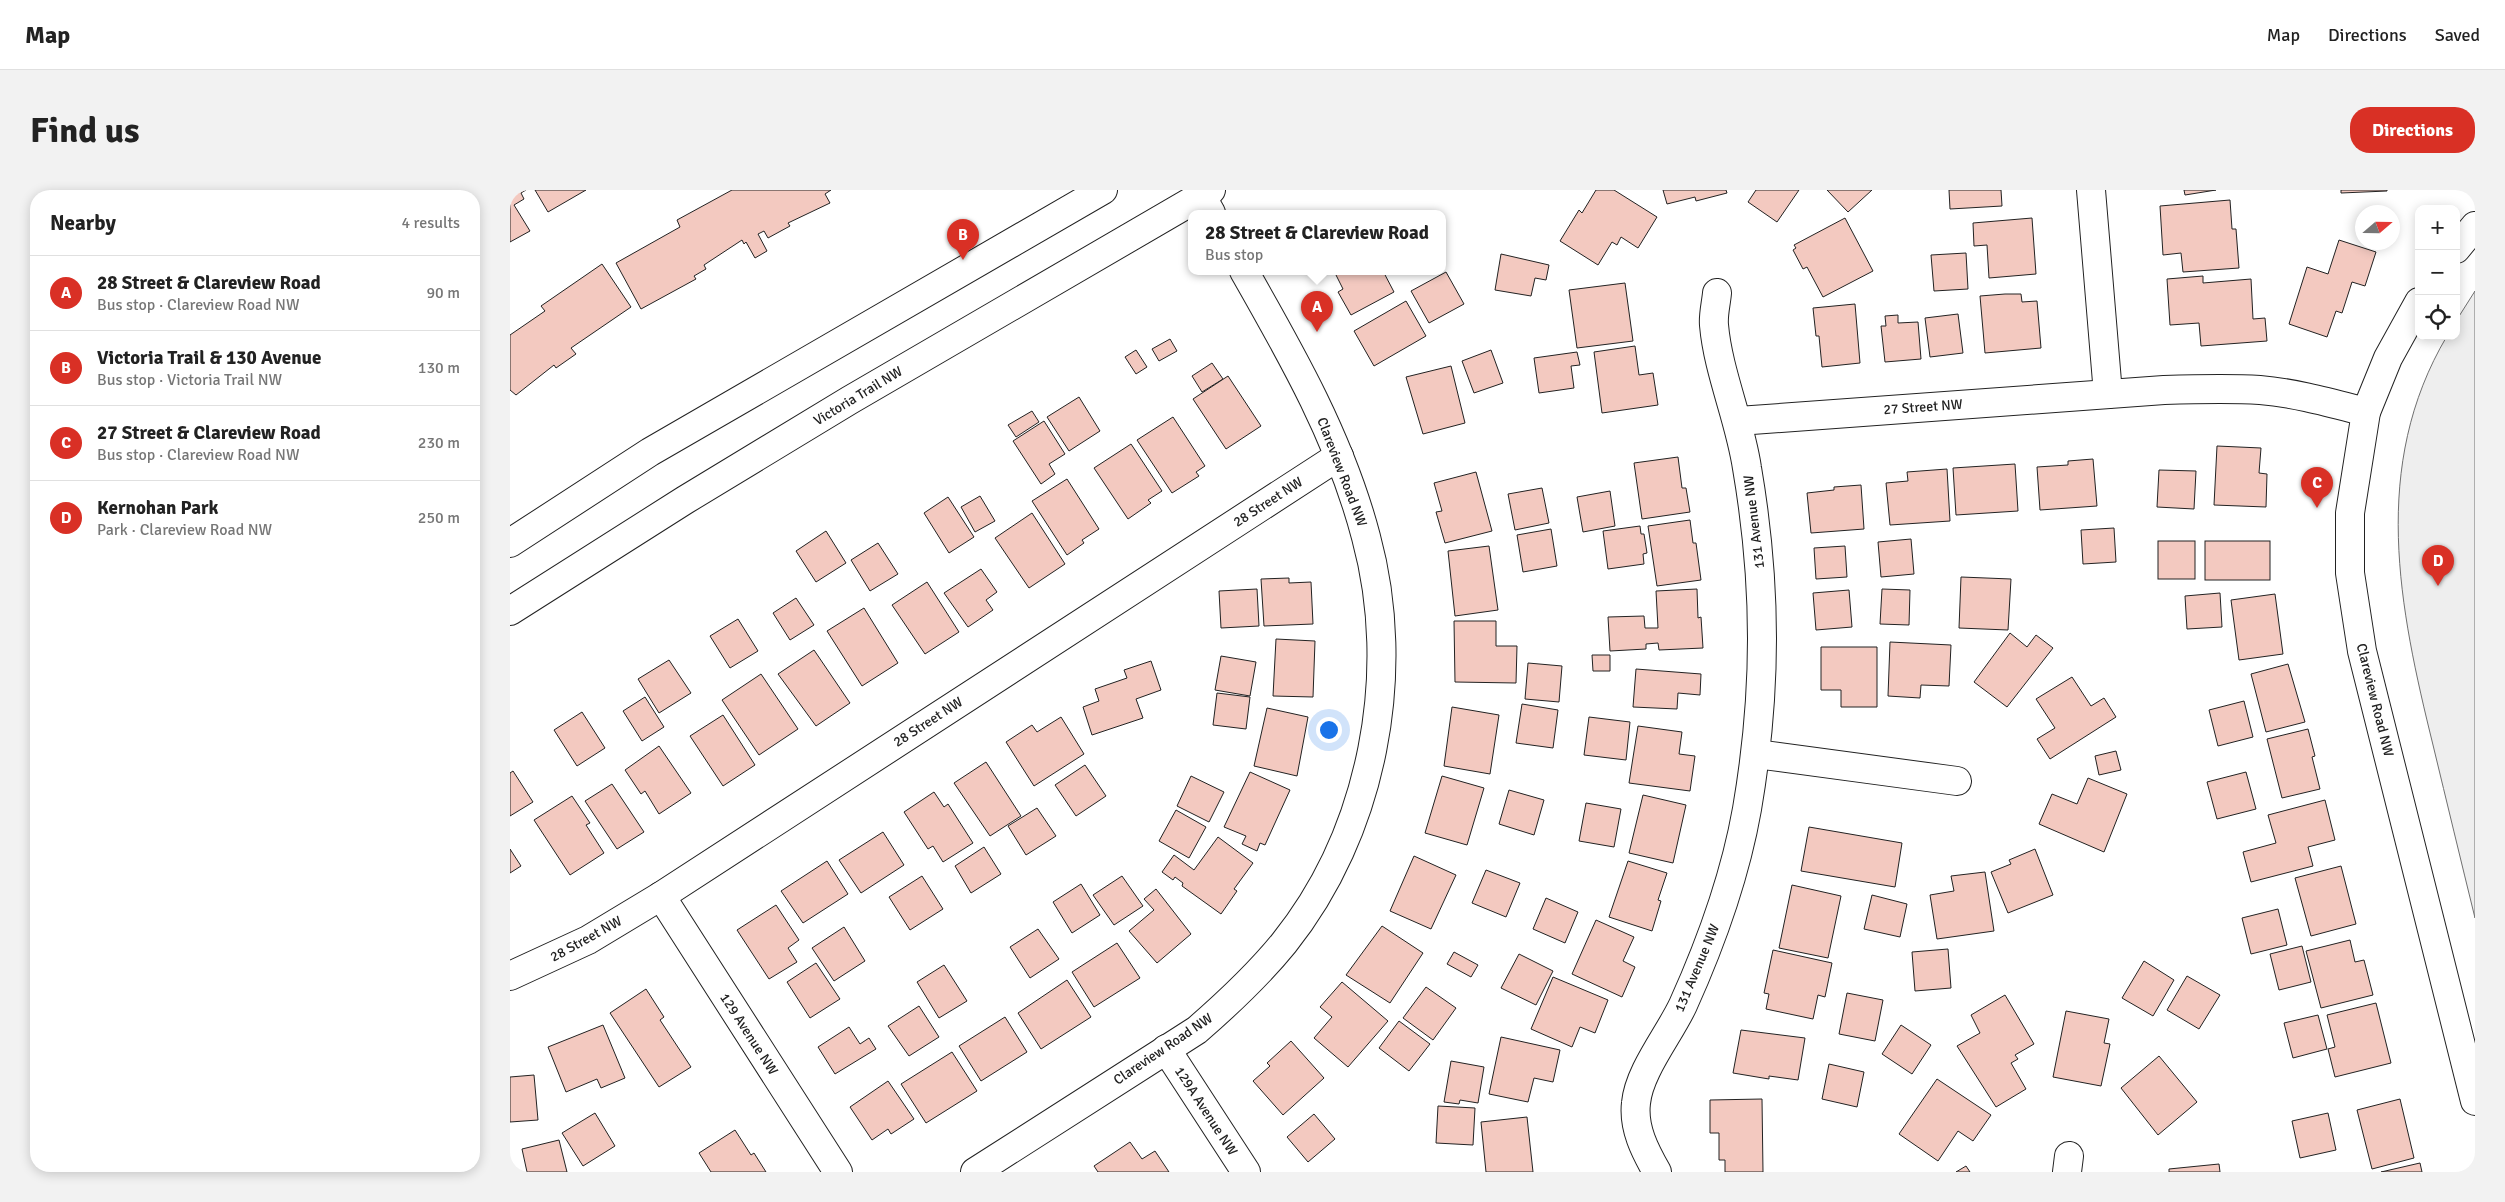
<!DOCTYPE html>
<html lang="en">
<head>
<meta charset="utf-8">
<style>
	body { margin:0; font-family:Signika,sans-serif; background:#f2f2f2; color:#222 }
	.controls { position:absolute; right:15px; top:15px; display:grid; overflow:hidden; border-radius:10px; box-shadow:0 2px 12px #0003 }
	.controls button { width:45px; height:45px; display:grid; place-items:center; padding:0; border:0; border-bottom:1px solid #e0e0e0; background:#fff; color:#222; font:25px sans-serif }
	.compass { position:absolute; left:1845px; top:15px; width:45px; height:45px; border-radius:50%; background:#fff; box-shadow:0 2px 12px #0003; rotate:70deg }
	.you { position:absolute; left:818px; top:539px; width:18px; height:18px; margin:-12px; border:4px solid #fff; border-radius:50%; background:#1a73e8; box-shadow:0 0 0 8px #1a73e833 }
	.badge { display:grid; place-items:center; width:32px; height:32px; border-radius:50%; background:#d93025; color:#fff; font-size:16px; font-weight:700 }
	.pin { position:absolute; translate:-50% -41px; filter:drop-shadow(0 1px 2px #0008) }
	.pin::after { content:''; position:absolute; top:26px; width:18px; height:15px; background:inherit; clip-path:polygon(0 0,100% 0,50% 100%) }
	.popup { position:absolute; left:678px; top:20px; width:258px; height:65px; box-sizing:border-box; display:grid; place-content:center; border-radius:10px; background:#fff; filter:drop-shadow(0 1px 4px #0005); font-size:16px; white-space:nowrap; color:#767676 }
	.popup b { font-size:19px; color:#222 }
	.popup::after { content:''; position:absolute; left:50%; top:100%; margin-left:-10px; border:10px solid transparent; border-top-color:#fff }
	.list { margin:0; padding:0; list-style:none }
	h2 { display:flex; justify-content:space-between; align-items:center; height:65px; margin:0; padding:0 20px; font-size:21px }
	h2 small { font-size:16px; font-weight:400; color:#767676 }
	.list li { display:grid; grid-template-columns:32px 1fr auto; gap:15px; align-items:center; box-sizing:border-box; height:75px; padding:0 20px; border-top:1px solid #e0e0e0 }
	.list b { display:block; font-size:19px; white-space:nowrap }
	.list p { margin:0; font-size:16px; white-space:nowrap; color:#767676 }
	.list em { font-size:16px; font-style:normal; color:#767676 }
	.icon { flex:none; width:28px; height:28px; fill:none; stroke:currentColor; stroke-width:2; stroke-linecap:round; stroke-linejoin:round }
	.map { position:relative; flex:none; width:1965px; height:982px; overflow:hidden; border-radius:20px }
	header { display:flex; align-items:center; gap:30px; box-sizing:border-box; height:70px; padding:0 25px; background:#fff; border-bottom:1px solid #e0e0e0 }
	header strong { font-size:24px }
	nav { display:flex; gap:28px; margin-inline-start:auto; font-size:18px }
	.intro { display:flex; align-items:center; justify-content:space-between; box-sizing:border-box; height:120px; padding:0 30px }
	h1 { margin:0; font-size:35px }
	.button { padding:12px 22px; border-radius:20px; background:#d93025; color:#fff; font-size:18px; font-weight:700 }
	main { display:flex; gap:30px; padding:0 30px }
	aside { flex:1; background:#fff; border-radius:20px; box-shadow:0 2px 12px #0003 }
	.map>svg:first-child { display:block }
	.green { fill:#eee; stroke:#6f6f6f }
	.building { fill:#f3c9c0; stroke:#222 }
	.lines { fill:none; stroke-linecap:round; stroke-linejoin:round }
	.minor-casing { stroke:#222; stroke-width:30 }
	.major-casing { stroke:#222; stroke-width:30 }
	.minor { stroke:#fff; stroke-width:28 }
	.major { stroke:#fff; stroke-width:28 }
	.labels { text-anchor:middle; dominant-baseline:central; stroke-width:4; stroke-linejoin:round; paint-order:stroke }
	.street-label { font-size:14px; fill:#222; stroke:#fff }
</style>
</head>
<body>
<header>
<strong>Map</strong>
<nav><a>Map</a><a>Directions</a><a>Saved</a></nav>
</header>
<div class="intro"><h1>Find us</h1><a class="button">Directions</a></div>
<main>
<aside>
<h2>Nearby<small>4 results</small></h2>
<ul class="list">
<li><span class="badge">A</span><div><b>28 Street &amp; Clareview Road</b><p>Bus stop · Clareview Road NW</p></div><em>90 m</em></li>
<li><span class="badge">B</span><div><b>Victoria Trail &amp; 130 Avenue</b><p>Bus stop · Victoria Trail NW</p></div><em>130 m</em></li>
<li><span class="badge">C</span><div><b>27 Street &amp; Clareview Road</b><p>Bus stop · Clareview Road NW</p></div><em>230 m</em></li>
<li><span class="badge">D</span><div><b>Kernohan Park</b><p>Park · Clareview Road NW</p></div><em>250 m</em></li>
</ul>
</aside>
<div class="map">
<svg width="1965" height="982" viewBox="0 0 1965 982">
	<rect width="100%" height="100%" fill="#fff"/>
	<path class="green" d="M1965,101V728C1951,671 1937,613 1923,555C1889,417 1860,276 1937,146H1946V131Z"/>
	<g class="building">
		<path d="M0,0H16L11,3L14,9L4,15L20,41L0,52Z"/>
		<path d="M25,0H76L38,22Z"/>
		<path d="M222,0H321L315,4L320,13L278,33L280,36L258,48L254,41L248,44L257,61L245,68L236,52L234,54L232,50L194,75L196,79L184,86L186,89L131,119L106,73L170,37L167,30Z"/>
		<path d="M1086,0H1104L1147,27L1128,58L1111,47L1107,55L1102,52L1088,75L1050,51L1069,20L1072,23Z"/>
		<path d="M1153,0H1216L1217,3L1186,11L1185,7L1157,14Z"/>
		<path d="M1246,0H1289L1267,32L1238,12Z"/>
		<path d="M1317,0H1362L1338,22Z"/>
		<path d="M1439,0H1491L1492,16L1440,19Z"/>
		<path d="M1674,0H1706L1675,5Z"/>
		<path d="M1831,0H1877V1L1831,3Z"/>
		<path d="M1720,10L1722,39H1726L1729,78L1673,82L1671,63L1653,65L1650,16Z"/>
		<path d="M1335,28L1363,81L1313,107L1297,77L1293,79L1283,60L1286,58L1284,55Z"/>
		<path d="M1522,28L1526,84L1479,88L1477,55L1464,56L1463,33Z"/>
		<path d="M1829,50L1866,62L1855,96L1842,92L1832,123L1826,121L1817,147L1779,134L1797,77L1818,84Z"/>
		<path d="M1456,63L1458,99L1424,101L1421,65Z"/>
		<path d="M991,64L1039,75L1036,90L1025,88L1021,106L985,100Z"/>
		<path d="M92,74L121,117L61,158L66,164L46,178L44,175L6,205L0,200V145L35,121L31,116Z"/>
		<path d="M824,81H873L884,102L841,125L828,102L833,99Z"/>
		<path d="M936,82L954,114L919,133L901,101Z"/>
		<path d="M1693,86V93L1741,89L1743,129L1755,128L1757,151L1691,156L1689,133L1660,135L1657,89Z"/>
		<path d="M1115,93L1123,151L1067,158L1059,100Z"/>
		<path d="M1495,104H1511L1512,112L1527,111L1531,158L1475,163L1470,106Z"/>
		<path d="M896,111L916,146L864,176L844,141Z"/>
		<path d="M1345,114L1350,173L1312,177L1309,146H1306L1303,118Z"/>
		<path d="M1448,124L1453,163L1420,167L1415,128Z"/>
		<path d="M1388,125V133L1408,132L1411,169L1375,172L1371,136H1376L1375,126Z"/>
		<path d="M660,149L667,161L649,171L642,159Z"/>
		<path d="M1125,156L1129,185L1143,183L1148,215L1092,223L1084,162Z"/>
		<path d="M626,160L637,177L626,184L615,167Z"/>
		<path d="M981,160L993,193L964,203L952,171Z"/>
		<path d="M1067,162L1070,175L1061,176L1064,198L1029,203L1024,168Z"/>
		<path d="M702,173L713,189L692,202L682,186Z"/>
		<path d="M941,176L955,233L913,244L896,187Z"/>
		<path d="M718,186L751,236L716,259L683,209Z"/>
		<path d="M569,207L590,241L559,261L537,227Z"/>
		<path d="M522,221L529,232L506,247L498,235Z"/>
		<path d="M663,227L695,276L686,282L689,286L662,303L627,250Z"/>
		<path d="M534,231L555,264L539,274L545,284L531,294L503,251Z"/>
		<path d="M621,254L652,301L638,310L641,313L618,329L584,278Z"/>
		<path d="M1707,256L1751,258L1749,283L1757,284L1756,317L1704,315Z"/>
		<path d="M1168,267L1172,298H1176L1180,322L1132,329L1124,273Z"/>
		<path d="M1583,269L1587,316L1530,320L1527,277L1558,275V271Z"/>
		<path d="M1505,274L1508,321L1446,325L1443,278Z"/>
		<path d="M1437,279L1440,331L1380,335L1376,293L1398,291L1397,282Z"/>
		<path d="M1649,280L1686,281L1684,319L1647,317Z"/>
		<path d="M966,282L982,341L935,353L926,322L932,321L924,293Z"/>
		<path d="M557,289L589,339L572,350L574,353L557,365L522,311Z"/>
		<path d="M1351,295L1354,339L1301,343L1297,303L1324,300V297Z"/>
		<path d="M1032,298L1039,333L1005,340L998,304Z"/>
		<path d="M1100,301L1105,336L1073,342L1067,307Z"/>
		<path d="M470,306L485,331L465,342L451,317Z"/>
		<path d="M438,307L464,347L439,363L414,323Z"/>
		<path d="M522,323L555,374L519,398L485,348Z"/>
		<path d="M1180,330L1183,353H1186L1191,390L1147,396L1138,336Z"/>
		<path d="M1130,336L1131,344H1134L1137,363L1133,364L1134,374L1098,379L1093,341Z"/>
		<path d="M1604,338L1606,372L1573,374L1571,340Z"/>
		<path d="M1041,339L1047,376L1013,382L1007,345Z"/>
		<path d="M316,341L336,373L306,392L286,361Z"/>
		<path d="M1401,349L1404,384L1371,387L1368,352Z"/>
		<rect x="1648" y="351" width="37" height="38"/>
		<rect x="1695" y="351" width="65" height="39"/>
		<path d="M368,353L388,384L360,401L341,370Z"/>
		<path d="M979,356L988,420L945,426L938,361Z"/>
		<path d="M1335,356L1337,387L1306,389L1304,358Z"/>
		<path d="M471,379L487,402L476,410L483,420L458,437L434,403Z"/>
		<path d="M1451,387L1501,389L1498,440L1449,438Z"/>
		<path d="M779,388V393L801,392L803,434L754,436L751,389Z"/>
		<path d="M417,392L449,442L415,464L382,415Z"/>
		<path d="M747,399L749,436L711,438L709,401Z"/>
		<path d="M1187,399L1188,428L1191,427L1193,458L1149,460L1148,453L1136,454V459L1100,461L1098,427L1134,426L1135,438H1148L1146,401Z"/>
		<path d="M1372,399L1400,400L1399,435L1370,434Z"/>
		<path d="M1339,400L1342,437L1306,440L1303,403Z"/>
		<path d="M1710,403L1712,437L1677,439L1675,406Z"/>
		<path d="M1765,404L1773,464L1729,470L1721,410Z"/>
		<path d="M286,408L304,435L280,450L263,423Z"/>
		<path d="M354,418L388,473L352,496L317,441Z"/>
		<path d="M228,429L248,461L220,478L200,446Z"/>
		<path d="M944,431H986V456H1007L1006,493L945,492Z"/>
		<path d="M1500,443L1517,457L1526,445L1543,458L1497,517L1464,492Z"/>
		<path d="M766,449L805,451L803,507L763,506Z"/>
		<path d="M1380,452L1441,455L1439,496L1411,495L1410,508L1378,506Z"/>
		<path d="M1311,457H1367V517H1331V500H1311Z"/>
		<path d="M304,460L340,513L306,536L268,484Z"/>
		<path d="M1082,465H1100V481H1083Z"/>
		<path d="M711,466L746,472L740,506L705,500Z"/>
		<path d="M159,470L181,503L149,523L128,489Z"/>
		<path d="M641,471L651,500L626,509L633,528L582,545L573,517L589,511L585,499L617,488L614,480Z"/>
		<path d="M1018,473L1052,476L1049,512L1015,509Z"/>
		<path d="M1778,474L1795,532L1756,542L1741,484Z"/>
		<path d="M1126,479L1191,484L1190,505L1168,503L1167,519L1123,517Z"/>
		<path d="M251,484L288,539L249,565L212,510Z"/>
		<path d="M1562,487L1581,516L1594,508L1606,527L1540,569L1527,549L1545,538L1526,509Z"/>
		<path d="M707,503L740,507L736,539L703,535Z"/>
		<path d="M135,507L154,537L132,551L113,521Z"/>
		<path d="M1734,511L1743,547L1708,556L1699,520Z"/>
		<path d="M1012,514L1048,520L1043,558L1006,553Z"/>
		<path d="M942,517L989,525L980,584L934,576Z"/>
		<path d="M757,518L798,527L787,586L744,576Z"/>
		<path d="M72,522L95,558L67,576L44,540Z"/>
		<path d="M213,525L245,575L213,596L180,546Z"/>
		<path d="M551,527L574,564L524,596L496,552L522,535L527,542Z"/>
		<path d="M1079,527L1120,532L1116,570L1074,565Z"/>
		<path d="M1128,536L1172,542L1169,564L1185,566L1180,601L1119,593Z"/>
		<path d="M1798,539L1805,566L1802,567L1810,599L1772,608L1757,549Z"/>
		<path d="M149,556L181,603L149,624L135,601L131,604L115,580Z"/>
		<path d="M1606,561L1611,580L1589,585L1585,566Z"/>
		<path d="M476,572L511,626L480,646L444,593Z"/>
		<path d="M575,575L596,606L566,626L545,595Z"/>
		<path d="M3,581L23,612L0,626V583Z"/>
		<path d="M740,582L780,600L755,655L750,653L747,661L732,654L736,646L714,637Z"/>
		<path d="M1736,582L1746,619L1707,629L1697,592Z"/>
		<path d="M681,586L714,602L699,632L667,616Z"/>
		<path d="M932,586L974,598L957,655L915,643Z"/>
		<path d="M1578,588L1617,604L1594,662L1529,634L1542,604L1567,614Z"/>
		<path d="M102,594L134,642L107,659L75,611Z"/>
		<path d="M999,600L1034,610L1024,645L989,634Z"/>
		<path d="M424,602L434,617L438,614L463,653L433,672L423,656L418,659L394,622Z"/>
		<path d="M1133,605L1176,615L1163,673L1119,663Z"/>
		<path d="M62,606L80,633L76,635L94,663L60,685L24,630Z"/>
		<path d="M1815,610L1825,650L1798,657L1803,676L1741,692L1733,662L1766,653L1758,625Z"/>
		<path d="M1076,613L1111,619L1104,657L1069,651Z"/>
		<path d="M527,618L546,646L516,665L498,636Z"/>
		<path d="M666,620L696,637L679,668L649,651Z"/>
		<path d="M1299,637L1392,653L1385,697L1291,681Z"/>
		<path d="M373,642L394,675L351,703L329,670Z"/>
		<path d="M708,647L743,673L724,699L727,701L711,724L672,696L673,693L665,687L663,690L652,682L664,665L684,680Z"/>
		<path d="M474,657L491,684L461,703L445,676Z"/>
		<path d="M0,659L11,676L0,683Z"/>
		<path d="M1525,659L1543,705L1498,723L1481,682L1501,674L1499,670Z"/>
		<path d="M904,666L946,685L921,739L880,721Z"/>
		<path d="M317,671L338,704L293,733L271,701Z"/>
		<path d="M1118,671L1157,683L1148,710L1151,711L1142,741L1099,727Z"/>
		<path d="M1831,676L1846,734L1801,746L1785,688Z"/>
		<path d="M976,680L1010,693L996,727L962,713Z"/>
		<path d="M1475,682L1484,741L1427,749L1420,705L1444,701L1441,686Z"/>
		<path d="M412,686L433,719L400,740L379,707Z"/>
		<path d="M612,686L633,716L604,735L583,705Z"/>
		<path d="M571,694L590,725L562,743L543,712Z"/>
		<path d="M1282,695L1331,706L1318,768L1269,758Z"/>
		<path d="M646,699L681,744L647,773L619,741L644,720L634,709Z"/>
		<path d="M1362,705L1397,714L1390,747L1354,739Z"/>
		<path d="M1036,708L1068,722L1055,753L1023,739Z"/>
		<path d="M266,715L289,750L278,758L287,772L259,789L227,740Z"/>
		<path d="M1768,719L1777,755L1741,764L1732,728Z"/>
		<path d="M1086,730L1124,747L1113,771L1125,777L1112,807L1062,784Z"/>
		<path d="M872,736L913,763L880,813L836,785Z"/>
		<path d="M334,737L355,771L324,791L302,758Z"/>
		<path d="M528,739L549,769L520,788L500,757Z"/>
		<path d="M1840,750L1845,772L1854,770L1863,805L1811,818L1796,761Z"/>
		<path d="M607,753L630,788L584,817L562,782Z"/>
		<path d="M1792,756L1801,792L1769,800L1760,764Z"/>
		<path d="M1438,759L1441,798L1405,801L1402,762Z"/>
		<path d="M1263,760L1322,773L1315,807L1308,805L1303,829L1256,819L1259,804L1254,803Z"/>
		<path d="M944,762L968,775L961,787L937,774Z"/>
		<path d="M1009,764L1043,781L1026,815L991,798Z"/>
		<path d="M1634,771L1664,790L1643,826L1612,808Z"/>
		<path d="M306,773L330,809L300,828L277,792Z"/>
		<path d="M434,775L457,811L429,828L407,792Z"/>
		<path d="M1677,786L1710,805L1689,839L1657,820Z"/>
		<path d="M1043,787L1098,810L1085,843L1070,837L1062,857L1021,839Z"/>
		<path d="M557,790L581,827L531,859L508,823Z"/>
		<path d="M832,792L878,831L838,877L804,848L822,827L810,817Z"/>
		<path d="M916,797L946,818L923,850L893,828Z"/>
		<path d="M136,799L154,827L150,830L181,877L149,897L100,823Z"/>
		<path d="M1337,803L1373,810L1365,851L1329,844Z"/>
		<path d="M1495,805L1524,854L1505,865L1508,869L1501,873L1516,899L1486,917L1447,856L1470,843L1461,825Z"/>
		<path d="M1866,813L1881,873L1825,887L1818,859L1825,857L1817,825Z"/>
		<path d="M409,816L429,847L399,866L378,836Z"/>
		<path d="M1556,821L1599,829L1594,853L1600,854L1591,896L1543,887Z"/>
		<path d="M1808,825L1817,859L1783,868L1774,833Z"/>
		<path d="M495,827L517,862L471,891L449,856Z"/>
		<path d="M889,831L920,854L899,881L869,858Z"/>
		<path d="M93,835L115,888L91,898L87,889L56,902L38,857Z"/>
		<path d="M1391,835L1421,855L1402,884L1372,864Z"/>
		<path d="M339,837L350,854L359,848L366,859L325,884L308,857Z"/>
		<path d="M1231,840L1295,848L1288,890L1259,886V889L1223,883Z"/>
		<path d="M991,847L1050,860L1043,892L1024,888L1018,912L979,904Z"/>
		<path d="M781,851L814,888L773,925L743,891L760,876L757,873Z"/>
		<path d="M442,862L467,901L416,933L391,894Z"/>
		<path d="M1649,866L1687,912L1648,945L1611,898Z"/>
		<path d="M941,871L974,877L968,913L950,910L949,914L934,912Z"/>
		<path d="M1319,874L1354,882L1347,917L1312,909Z"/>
		<path d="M24,885L28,930L0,932V887Z"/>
		<path d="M1427,889L1481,925L1463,951L1448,941L1428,971L1389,944Z"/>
		<path d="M378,891L404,929L381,944L378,939L362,950L340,917Z"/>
		<path d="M1252,909L1253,982H1215V970H1209V943H1200V910Z"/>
		<path d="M1890,909L1904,968L1862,979L1847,920Z"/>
		<path d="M928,916L965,918L963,955L926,953Z"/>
		<path d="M85,923L105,956L73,976L52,943Z"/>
		<path d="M1818,923L1826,960L1790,968L1782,931Z"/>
		<path d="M804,924L825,949L798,972L777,947Z"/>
		<path d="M1017,927L1023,982H976L971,932Z"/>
		<path d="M225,940L241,965L244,963L256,982H201L189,963Z"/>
		<path d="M49,950L57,982H17L12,959Z"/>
		<path d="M620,952L632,969L645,961L659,982H588L584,976Z"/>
		<path d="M1910,973L1912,982H1871Z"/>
		<path d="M1709,974L1710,982H1659V979Z"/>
		<path d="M1456,976L1460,982H1446Z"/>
	</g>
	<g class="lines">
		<g class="minor-casing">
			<g id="minor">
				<path d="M688,0L701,23"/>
				<path d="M1581,0L1598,204"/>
				<path d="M1946,59L1965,36"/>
				<path d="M1909,112L1878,168L1856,222L1840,323V383L1852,461L1965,911"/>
				<path d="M1228,231L1654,200C1686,199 1718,198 1750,200C1786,203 1821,213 1856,222"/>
				<path d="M1246,564L1447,591"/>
				<path d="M151,706L328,982"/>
				<path d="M0,786L78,750L151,706L829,266"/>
				<path d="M656,859L736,982"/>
				<path d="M465,982L687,840C718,813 748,785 774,753C863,642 893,483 856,347C831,251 782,165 734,81"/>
				<path d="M1147,982C1135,961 1123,938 1126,913C1129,881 1159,845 1173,815C1201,753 1225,687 1237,619C1257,502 1257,395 1237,278C1230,230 1208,182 1204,135C1203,125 1206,114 1207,103"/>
				<path d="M1557,982L1559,966"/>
			</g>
		</g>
		<g class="major-casing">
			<g id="major">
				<path d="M0,353L140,262L593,0"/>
				<path d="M0,421L175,310L340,210L701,0"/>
			</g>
		</g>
		<use href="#minor" class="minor"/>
		<use href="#major" class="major"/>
	</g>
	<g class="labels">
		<g class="street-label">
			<text transform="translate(348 206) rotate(-31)">Victoria Trail NW</text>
			<text transform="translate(1413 217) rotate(-4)">27 Street NW</text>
			<text transform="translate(832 282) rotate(69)">Clareview Road NW</text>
			<text transform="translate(758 312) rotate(-33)">28 Street NW</text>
			<text transform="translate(1244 332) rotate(-97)">131 Avenue NW</text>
			<text transform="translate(1865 510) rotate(76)">Clareview Road NW</text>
			<text transform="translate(418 532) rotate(-33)">28 Street NW</text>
			<text transform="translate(76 749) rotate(-29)">28 Street NW</text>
			<text transform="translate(1187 778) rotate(-67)">131 Avenue NW</text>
			<text transform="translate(239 844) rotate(57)">129 Avenue NW</text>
			<text transform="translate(653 859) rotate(-34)">Clareview Road NW</text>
			<text transform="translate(696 921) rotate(57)">129A Avenue NW</text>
		</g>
	</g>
</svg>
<div class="controls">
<button>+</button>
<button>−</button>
<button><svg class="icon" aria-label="locate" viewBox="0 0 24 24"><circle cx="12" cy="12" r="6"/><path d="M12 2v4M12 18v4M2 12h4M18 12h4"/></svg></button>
</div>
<svg class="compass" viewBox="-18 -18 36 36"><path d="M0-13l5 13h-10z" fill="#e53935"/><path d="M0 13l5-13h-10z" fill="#767676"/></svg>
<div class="you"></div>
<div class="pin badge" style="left:807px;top:142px">A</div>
<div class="popup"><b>28 Street &amp; Clareview Road</b>Bus stop</div>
<div class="pin badge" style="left:453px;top:70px">B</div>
<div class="pin badge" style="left:1807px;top:318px">C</div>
<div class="pin badge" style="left:1928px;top:396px">D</div>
</div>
</main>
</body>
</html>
